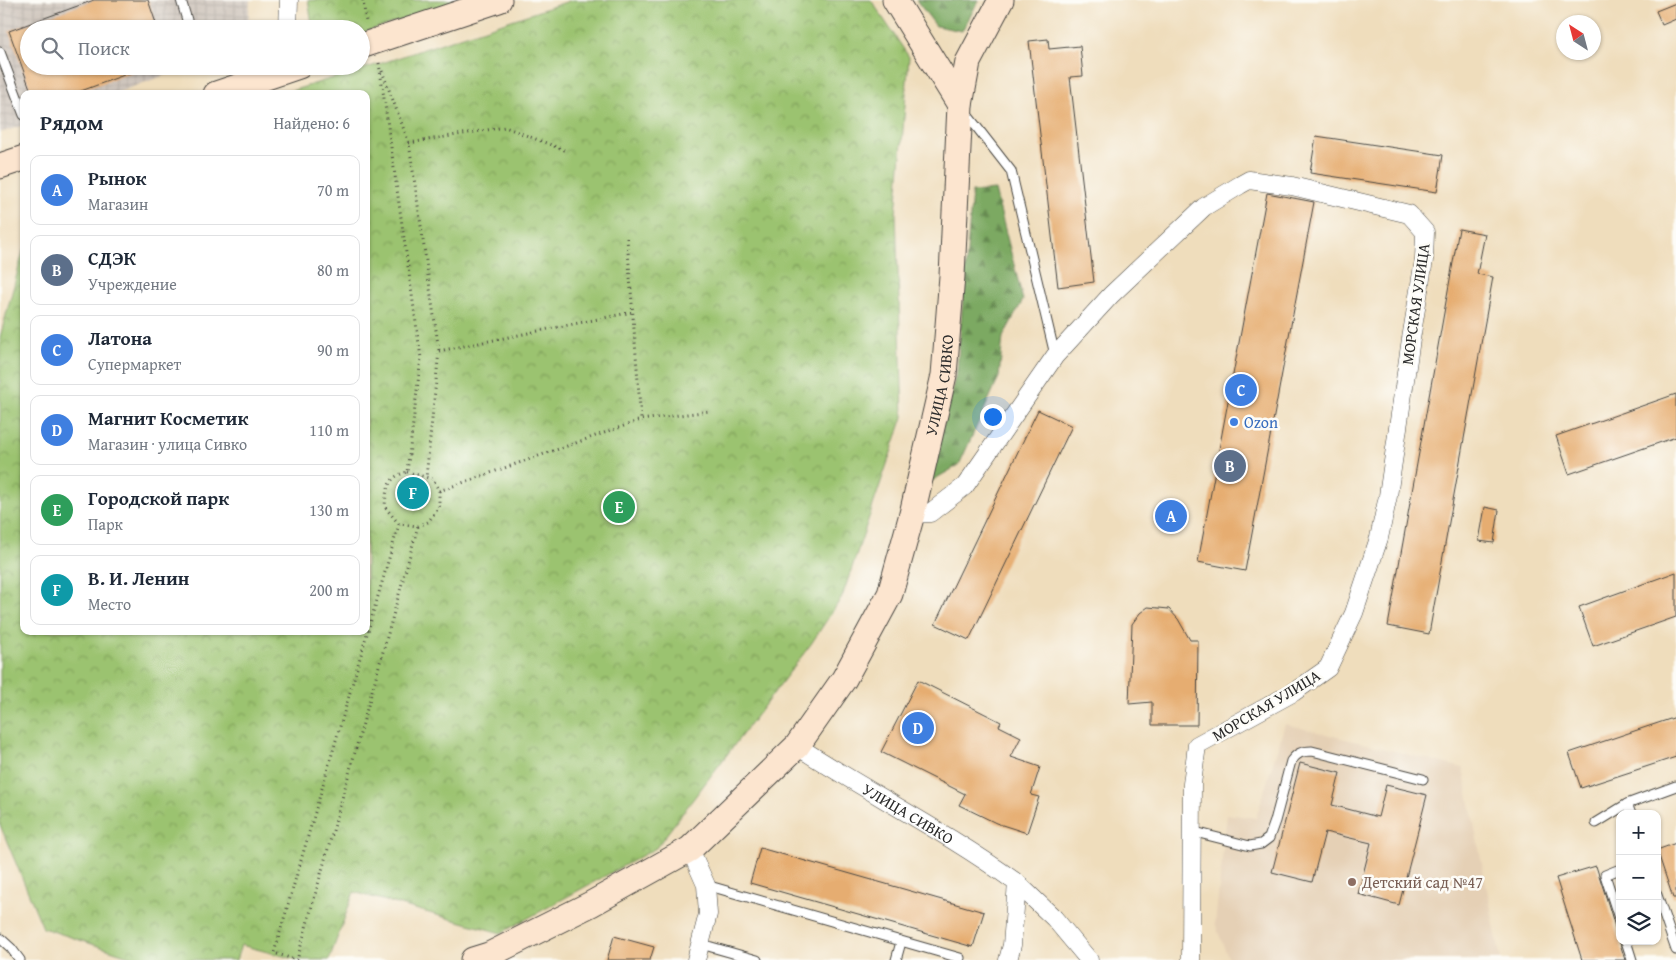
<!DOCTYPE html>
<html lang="ru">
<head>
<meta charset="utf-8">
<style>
	body { margin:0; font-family:"Gentium Book Plus",serif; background:#f2f2f3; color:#1f2937 }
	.controls { position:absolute; right:15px; bottom:15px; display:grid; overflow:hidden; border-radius:10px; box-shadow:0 1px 4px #0004 }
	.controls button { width:45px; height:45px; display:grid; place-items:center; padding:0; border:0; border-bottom:1px solid #e0e1e3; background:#fff; color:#1f2937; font:25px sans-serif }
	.compass { position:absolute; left:1556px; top:15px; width:45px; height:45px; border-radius:50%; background:#fff; box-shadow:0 1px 4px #0004; rotate:324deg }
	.you { position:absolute; left:992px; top:416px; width:18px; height:18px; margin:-12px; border:4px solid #fff; border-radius:50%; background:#1a73e8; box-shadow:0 0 0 8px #1a73e833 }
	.badge { display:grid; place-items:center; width:32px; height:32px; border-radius:50%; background:#0b8043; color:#fff; font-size:16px; font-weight:700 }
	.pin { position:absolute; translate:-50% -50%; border:2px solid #fff; box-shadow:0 1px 5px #0006 }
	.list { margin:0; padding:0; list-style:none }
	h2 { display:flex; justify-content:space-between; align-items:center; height:65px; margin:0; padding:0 20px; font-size:21px }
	h2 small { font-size:16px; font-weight:400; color:#747a83 }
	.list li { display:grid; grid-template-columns:32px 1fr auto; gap:15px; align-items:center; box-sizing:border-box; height:70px; margin:0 10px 10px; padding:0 10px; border:1px solid #e0e1e3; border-radius:10px }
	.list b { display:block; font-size:19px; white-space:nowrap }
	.list p { margin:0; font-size:16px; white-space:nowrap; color:#747a83 }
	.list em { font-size:16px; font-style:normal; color:#747a83 }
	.icon { flex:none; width:28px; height:28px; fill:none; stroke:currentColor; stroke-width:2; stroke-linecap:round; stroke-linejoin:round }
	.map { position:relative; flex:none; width:1676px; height:960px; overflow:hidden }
	.search { position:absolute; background:#fff; box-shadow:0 1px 4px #0004; left:20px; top:20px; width:350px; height:55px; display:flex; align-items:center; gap:12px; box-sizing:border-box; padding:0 18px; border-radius:28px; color:#747a83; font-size:19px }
	.panel { position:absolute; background:#fff; box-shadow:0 1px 4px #0004; left:20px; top:90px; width:350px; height:545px; border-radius:10px }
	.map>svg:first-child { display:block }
	.built { fill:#e5d0b5 }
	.industrial { fill:url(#industrial-grid) }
	.forest { fill:url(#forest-firs); stroke:#546a46 }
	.park { fill:url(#park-crowns); stroke:#63774d }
	.building { fill:#e6ad71 }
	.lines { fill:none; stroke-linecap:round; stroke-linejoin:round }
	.lane-casing { stroke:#484641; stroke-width:11 }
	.street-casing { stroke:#484641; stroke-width:19 }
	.secondary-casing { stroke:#484641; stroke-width:27 }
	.path { stroke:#484641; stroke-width:3; stroke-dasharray:1 4; stroke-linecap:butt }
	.lane { stroke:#fff; stroke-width:9 }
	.street { stroke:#fff; stroke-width:18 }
	.secondary { stroke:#fce5cf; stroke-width:25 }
	.shop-dot { fill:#3f7fe0; stroke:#fdfcf7; stroke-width:2 }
	.education-dot { fill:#8d6e63; stroke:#fdfcf7; stroke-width:2 }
	.labels { text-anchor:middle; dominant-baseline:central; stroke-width:5; stroke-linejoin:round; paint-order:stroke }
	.street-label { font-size:16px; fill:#2b2b2b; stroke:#fdfcf7 }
	.shop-label { font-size:16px; fill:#366cbe; stroke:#fdfcf7; text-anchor:start }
	.education-label { font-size:16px; fill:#785e54; stroke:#fdfcf7; text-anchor:start }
</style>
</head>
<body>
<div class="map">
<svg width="1676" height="960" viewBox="0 0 1676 960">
	<defs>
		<pattern id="industrial-grid" width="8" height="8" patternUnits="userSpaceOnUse" patternTransform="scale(1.25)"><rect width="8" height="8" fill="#ccc2b9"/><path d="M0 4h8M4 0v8" fill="none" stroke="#afa79f"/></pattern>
		<pattern id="forest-firs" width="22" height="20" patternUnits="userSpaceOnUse" patternTransform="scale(1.25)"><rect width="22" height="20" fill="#7ca962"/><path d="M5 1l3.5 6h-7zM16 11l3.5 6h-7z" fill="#668a51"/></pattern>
		<pattern id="park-crowns" width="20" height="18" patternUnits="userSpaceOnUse" patternTransform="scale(1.25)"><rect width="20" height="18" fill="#9bc36f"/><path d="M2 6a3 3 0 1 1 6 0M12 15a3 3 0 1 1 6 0" fill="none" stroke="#7f9f5b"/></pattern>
	</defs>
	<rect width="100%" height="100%" fill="#fdfcf7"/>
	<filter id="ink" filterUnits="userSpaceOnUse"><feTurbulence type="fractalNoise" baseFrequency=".02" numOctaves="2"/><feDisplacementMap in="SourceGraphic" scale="10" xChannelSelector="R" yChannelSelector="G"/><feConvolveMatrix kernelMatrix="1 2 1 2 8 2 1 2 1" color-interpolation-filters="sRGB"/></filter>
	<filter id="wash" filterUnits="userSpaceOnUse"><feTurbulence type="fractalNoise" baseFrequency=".0096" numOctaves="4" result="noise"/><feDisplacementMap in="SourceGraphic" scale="20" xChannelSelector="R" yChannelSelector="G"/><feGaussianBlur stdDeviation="1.12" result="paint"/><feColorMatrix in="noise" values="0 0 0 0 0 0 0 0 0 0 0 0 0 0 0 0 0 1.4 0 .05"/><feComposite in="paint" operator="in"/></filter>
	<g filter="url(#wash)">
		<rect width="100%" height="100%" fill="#efddbc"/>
		<path class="built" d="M1285,724L1463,768L1501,960H1229L1215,924L1227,814L1256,818Z"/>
		<path class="industrial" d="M0,0H250L248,23L244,29H29V66H190L113,94H24V125L0,133Z"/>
		<g class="forest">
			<path d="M916,0H979L962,31L936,26Z"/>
			<path d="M995,190L1023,300L1003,337L999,377L959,465L928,483L957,370L972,192Z"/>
		</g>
		<g class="park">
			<path d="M308,0H465L361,33V29H313Z"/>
			<path d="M572,0H871L909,57L896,214L903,417L842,597L811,644L656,848L501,933L354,892L329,960H298L241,945L236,960H141L43,928L0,825V337L24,248V631H366V94H281L379,64Z"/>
		</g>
		<g id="blocks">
			<g class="building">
				<path d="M94,0H148L158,29H29V66H143V68L73,94H32L9,31Z"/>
				<path d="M1676,3V19L1662,25L1656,11Z"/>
				<path d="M1048,39L1049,49L1080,46L1083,76L1070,77L1094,282L1058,287L1029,41Z"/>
				<path d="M1316,136L1443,155L1437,192L1310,173Z"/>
				<path d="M1267,193L1314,202L1245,571L1198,562Z"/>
				<path d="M1459,229L1485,234L1477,274L1493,277L1429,634L1388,626Z"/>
				<path d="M1676,394V437L1569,474L1556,436Z"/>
				<path d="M1038,410L1072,426L969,640L935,624Z"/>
				<path d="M1485,507L1499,510L1494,543L1479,541Z"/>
				<path d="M1676,572V617L1593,646L1579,607Z"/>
				<path d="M1148,607L1169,609L1178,619L1190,640H1198L1197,725H1152V702L1129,704L1132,624L1140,613Z"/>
				<path d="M918,680L1001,722L999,726L1021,737L1011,757L1040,767L1031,795L1039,797L1027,833L996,823L959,805L965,794L881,752Z"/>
				<path d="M1676,717V757L1581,788L1569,753Z"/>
				<path d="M1300,763L1340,773L1332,805L1378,817L1386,785L1427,795L1399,905L1358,894L1371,843L1325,832L1312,882L1272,872Z"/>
				<path d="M1676,843V898H1673L1657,850Z"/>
				<path d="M760,848L984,912L973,947L750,883Z"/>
				<path d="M1596,866L1606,897L1625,960H1582L1556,878Z"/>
				<path d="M614,936L654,947L650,960H607Z"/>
			</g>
		</g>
	</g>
	<g filter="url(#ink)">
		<use href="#blocks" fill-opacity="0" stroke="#484641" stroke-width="1"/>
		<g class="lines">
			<g class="lane-casing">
				<g id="lane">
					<path d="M181,0L187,20"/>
					<path d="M0,52L24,115"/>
					<path d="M965,112L1011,171L1055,355"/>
					<path d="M1631,814L1627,804L1676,786"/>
					<path d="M1596,823L1627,804"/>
					<path d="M1191,831L1250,846L1261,844L1269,838L1275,821L1291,761C1297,753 1302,751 1312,751L1423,779"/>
					<path d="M1620,869L1605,875L1620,921"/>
					<path d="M706,885L960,958"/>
					<path d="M1657,895L1676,950"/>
					<path d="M0,938L11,948L20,960"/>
					<path d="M1626,941L1632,960"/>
					<path d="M701,944L757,960"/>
					<path d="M896,960L901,942"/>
				</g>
			</g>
			<g class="street-casing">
				<g id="street">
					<path d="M288,29L289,0"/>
					<path d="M912,514L930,513L965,486L1055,356L1111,295L1204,207L1240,185L1249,180L1292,186L1409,214L1425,232L1424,260L1411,339L1388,496L1379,538L1354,613L1328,668L1294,692L1197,745L1192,784L1191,960"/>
					<path id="s1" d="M797,746C869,793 947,832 1017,883L1012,945L1008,960"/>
					<path d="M690,849L706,885L708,914L696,960"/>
					<path d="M1017,883L1054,918L1089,960"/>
				</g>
			</g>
			<g class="secondary-casing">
				<g id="secondary">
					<path d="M895,0L960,105"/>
					<path d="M361,46L499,0"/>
					<path d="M216,94L299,66"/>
					<path d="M0,166L24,158"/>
					<path id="s2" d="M473,960L489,955L591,904L690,849L797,746L844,679L890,594L912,514L944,375L952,276L960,105L968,62L1001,0"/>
				</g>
			</g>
			<g class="path">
				<path d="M363,0L366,22"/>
				<path d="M379,63L421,358L407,472"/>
				<path d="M382,71L409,143L439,351L426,478"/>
				<path d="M409,143L505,127L564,150"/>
				<path d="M627,238L641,420"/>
				<path d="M439,351L633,312"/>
				<path d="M407,472L433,479L439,491V507L428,522L418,526L399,524L385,507C386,490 387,477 407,472Z"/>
				<path d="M439,491L641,420L710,411"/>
				<path d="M399,524L274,953L297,960L418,526"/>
			</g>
			<use href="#lane" class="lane"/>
			<use href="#street" class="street"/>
			<use href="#secondary" class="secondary"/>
		</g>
	</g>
	<circle class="shop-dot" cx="1234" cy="422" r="5"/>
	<circle class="education-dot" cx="1352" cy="882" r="5"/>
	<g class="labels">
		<g class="street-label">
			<text transform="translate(1415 304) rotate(-82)">МОРСКАЯ УЛИЦА</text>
			<text stroke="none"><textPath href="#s2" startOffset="786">УЛИЦА СИВКО</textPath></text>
			<text transform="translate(1266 705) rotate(-31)">МОРСКАЯ УЛИЦА</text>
			<text stroke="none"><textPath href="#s1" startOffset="130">УЛИЦА СИВКО</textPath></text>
		</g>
		<g class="shop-label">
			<text x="1244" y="422">Ozon</text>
		</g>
		<g class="education-label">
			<text x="1362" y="882">Детский сад №47</text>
		</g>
	</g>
</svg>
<div class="controls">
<button>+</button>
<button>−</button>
<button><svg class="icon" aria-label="layers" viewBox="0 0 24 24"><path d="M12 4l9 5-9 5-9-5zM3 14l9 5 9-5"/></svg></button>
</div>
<svg class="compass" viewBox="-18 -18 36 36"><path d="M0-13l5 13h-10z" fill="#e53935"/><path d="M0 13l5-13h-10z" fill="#747a83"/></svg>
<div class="you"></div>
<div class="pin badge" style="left:1171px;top:516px;background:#3f7fe0">A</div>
<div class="pin badge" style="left:1230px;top:466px;background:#5c6f8a">B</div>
<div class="pin badge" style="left:1241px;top:390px;background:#3f7fe0">C</div>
<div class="pin badge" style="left:918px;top:728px;background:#3f7fe0">D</div>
<div class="pin badge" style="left:619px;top:507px;background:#2e9e5b">E</div>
<div class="pin badge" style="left:413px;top:493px;background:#0f9aa8">F</div>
<div class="search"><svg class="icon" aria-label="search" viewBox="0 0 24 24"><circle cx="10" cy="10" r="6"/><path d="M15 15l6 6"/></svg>Поиск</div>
<section class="panel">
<h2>Рядом<small>Найдено: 6</small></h2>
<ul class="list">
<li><span class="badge" style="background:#3f7fe0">A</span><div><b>Рынок</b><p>Магазин</p></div><em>70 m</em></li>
<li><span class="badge" style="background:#5c6f8a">B</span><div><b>СДЭК</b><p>Учреждение</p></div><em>80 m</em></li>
<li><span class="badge" style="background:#3f7fe0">C</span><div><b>Латона</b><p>Супермаркет</p></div><em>90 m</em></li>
<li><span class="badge" style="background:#3f7fe0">D</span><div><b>Магнит Косметик</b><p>Магазин · улица Сивко</p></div><em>110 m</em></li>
<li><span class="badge" style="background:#2e9e5b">E</span><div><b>Городской парк</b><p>Парк</p></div><em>130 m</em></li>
<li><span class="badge" style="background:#0f9aa8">F</span><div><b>В. И. Ленин</b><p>Место</p></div><em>200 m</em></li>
</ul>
</section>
</div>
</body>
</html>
